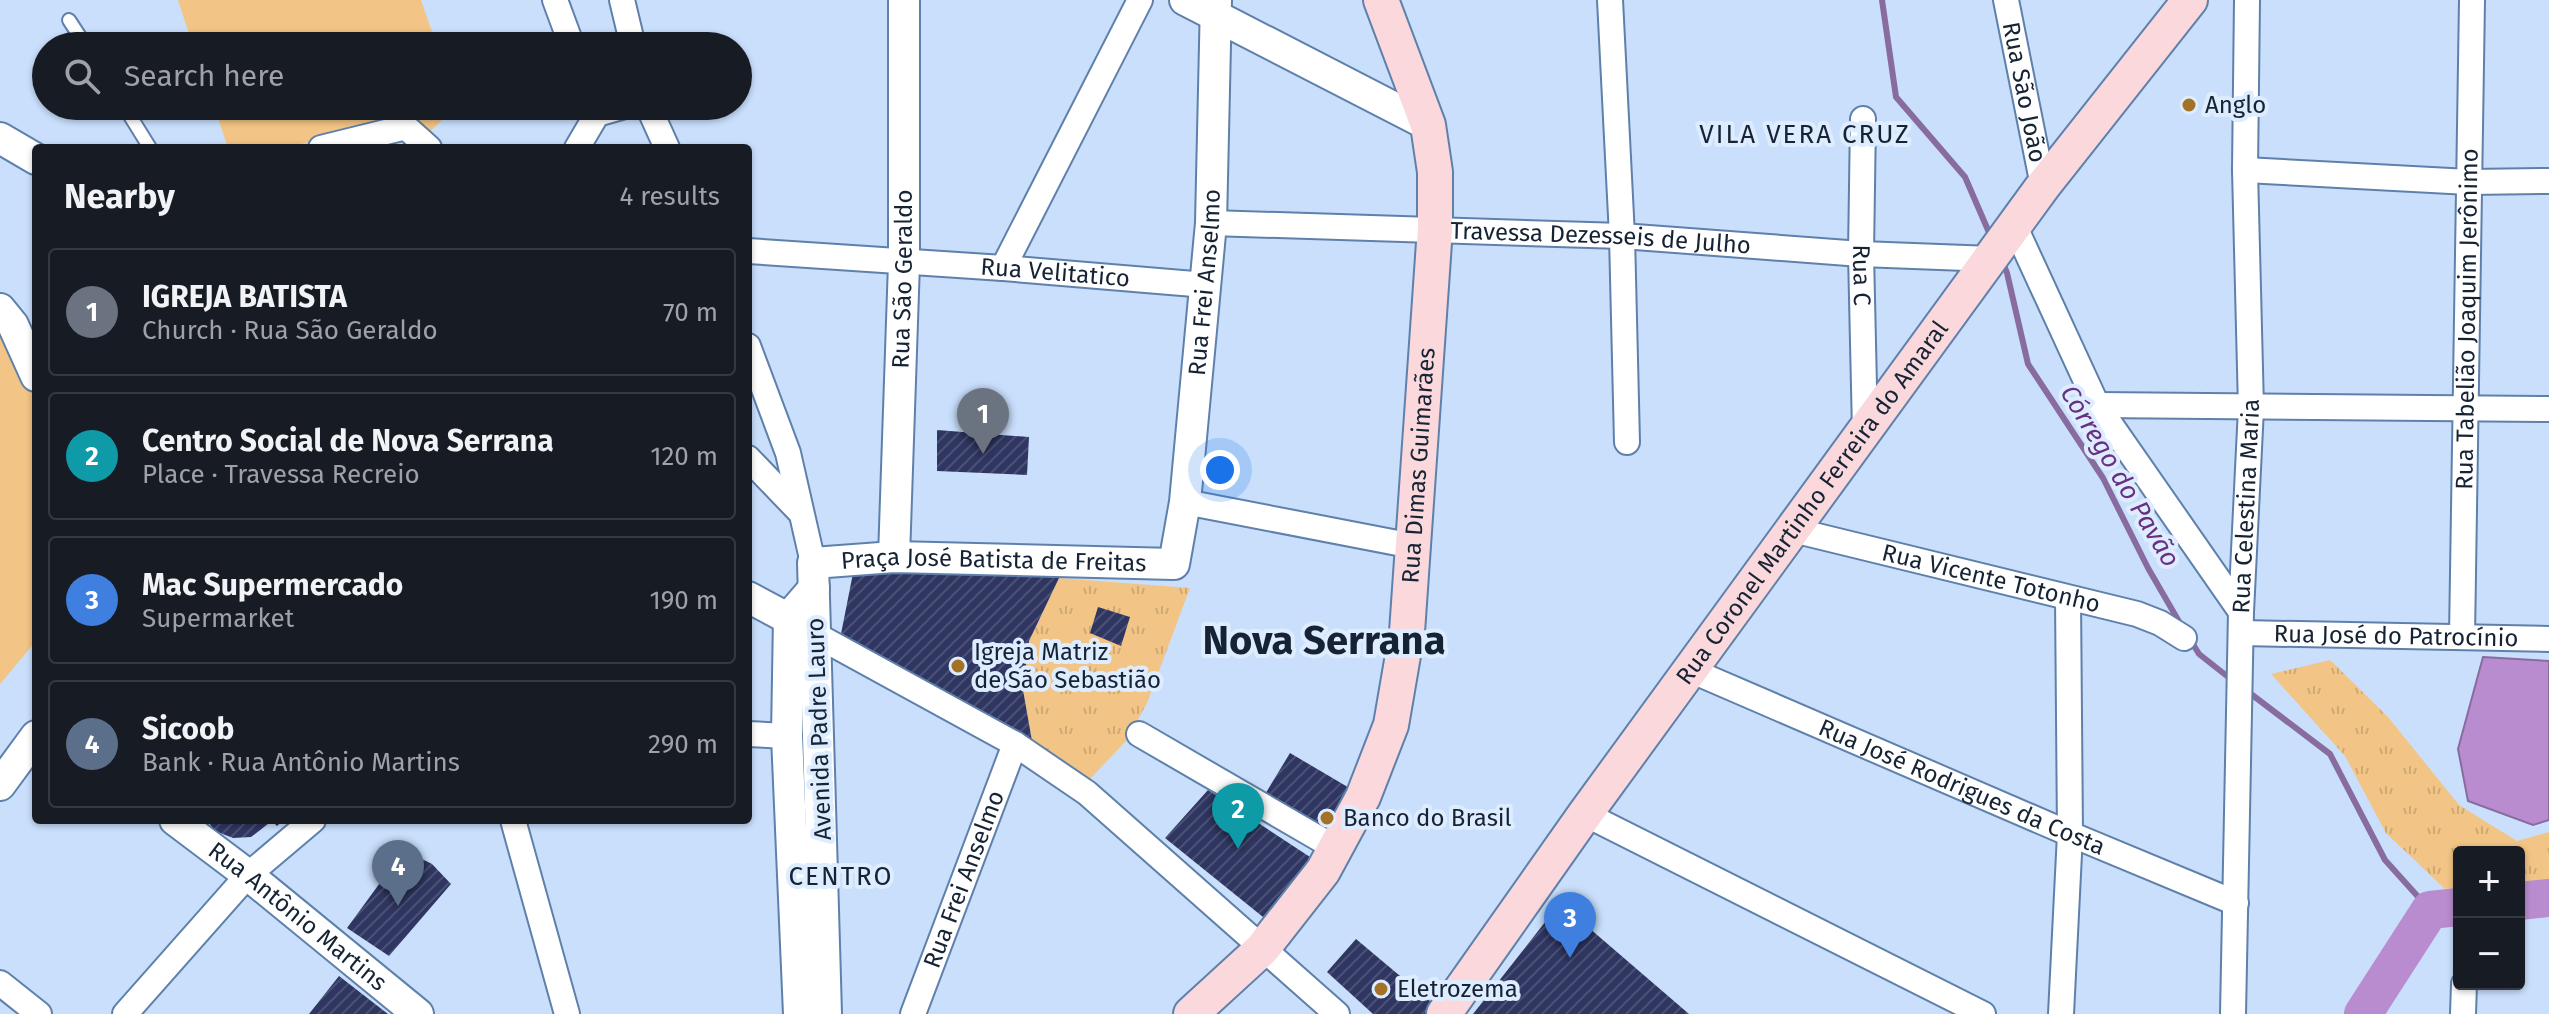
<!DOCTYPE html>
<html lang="en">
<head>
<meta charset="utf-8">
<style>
	body { margin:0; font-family:"Fira Sans",sans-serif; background:#20242c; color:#f1f3f6 }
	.controls { position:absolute; right:24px; bottom:24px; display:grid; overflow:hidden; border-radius:8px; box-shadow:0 2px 6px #0004 }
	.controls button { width:72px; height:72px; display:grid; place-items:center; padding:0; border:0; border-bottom:2px solid #363941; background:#171b24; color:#f1f3f6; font:40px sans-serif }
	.you { position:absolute; left:1220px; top:470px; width:28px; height:28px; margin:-20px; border:6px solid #fff; border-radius:50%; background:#1a73e8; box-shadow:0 0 0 12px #1a73e833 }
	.badge { display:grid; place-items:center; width:52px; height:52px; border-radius:50%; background:#1a73e8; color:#fff; font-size:26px; font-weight:700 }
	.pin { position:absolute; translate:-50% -66px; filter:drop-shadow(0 2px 4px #0008) }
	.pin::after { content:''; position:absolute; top:42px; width:28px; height:24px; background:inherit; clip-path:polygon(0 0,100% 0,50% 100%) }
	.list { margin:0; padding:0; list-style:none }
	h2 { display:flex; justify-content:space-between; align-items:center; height:104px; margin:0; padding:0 32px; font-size:34px }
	h2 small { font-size:26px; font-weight:400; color:#9ea1a6 }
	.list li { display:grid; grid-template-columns:52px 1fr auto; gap:24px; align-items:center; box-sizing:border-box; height:128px; margin:0 16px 16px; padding:0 16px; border:2px solid #363941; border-radius:8px }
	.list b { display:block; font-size:30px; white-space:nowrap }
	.list p { margin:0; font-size:26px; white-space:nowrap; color:#9ea1a6 }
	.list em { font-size:26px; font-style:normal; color:#9ea1a6 }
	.icon { flex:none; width:44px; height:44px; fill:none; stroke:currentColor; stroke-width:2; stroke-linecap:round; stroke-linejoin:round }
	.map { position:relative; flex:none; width:2549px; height:1014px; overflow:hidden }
	.search { position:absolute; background:#171b24; box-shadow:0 2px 6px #0004; left:32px; top:32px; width:720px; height:88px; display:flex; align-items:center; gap:20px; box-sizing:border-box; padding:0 28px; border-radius:44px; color:#9ea1a6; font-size:30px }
	.panel { position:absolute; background:#171b24; box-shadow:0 2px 6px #0004; left:32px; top:144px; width:720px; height:680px; border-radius:8px }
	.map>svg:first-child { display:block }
	.grass { fill:#f2c485 }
	.park { fill:url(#park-tufts) }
	.water { fill:#b98bcf; stroke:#886ca0; stroke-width:2 }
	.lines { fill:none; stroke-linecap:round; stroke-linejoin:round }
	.stream { stroke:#886ca0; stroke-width:6 }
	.river { stroke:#b98bcf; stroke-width:38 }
	.building { fill:url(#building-hatch) }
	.service-casing { stroke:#5e80ab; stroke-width:16 }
	.minor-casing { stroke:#5e80ab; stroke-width:28 }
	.tertiary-casing { stroke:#5e80ab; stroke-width:34 }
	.secondary-casing { stroke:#5e80ab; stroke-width:38 }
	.service { stroke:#fff; stroke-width:12 }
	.minor { stroke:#fff; stroke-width:24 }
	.tertiary { stroke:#fff; stroke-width:30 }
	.secondary { stroke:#fad8dc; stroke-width:34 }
	.poi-dot { fill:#a37227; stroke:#ddecff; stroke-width:3 }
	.labels { text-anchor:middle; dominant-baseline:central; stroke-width:8; stroke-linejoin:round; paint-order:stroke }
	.street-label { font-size:24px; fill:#152334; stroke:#ddecff }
	.poi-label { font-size:24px; fill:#152334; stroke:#ddecff; text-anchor:start }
	.neighbourhood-label { font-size:26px; letter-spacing:2px; fill:#152334; stroke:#ddecff }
	.water-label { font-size:26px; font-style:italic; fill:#692f81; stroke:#ddecff }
	.town-label { font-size:40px; font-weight:bold; fill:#152334; stroke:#ddecff }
</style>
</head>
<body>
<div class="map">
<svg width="2549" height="1014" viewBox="0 0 2549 1014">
	<defs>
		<pattern id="park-tufts" width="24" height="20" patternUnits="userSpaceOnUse" patternTransform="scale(2)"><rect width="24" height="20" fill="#f2c485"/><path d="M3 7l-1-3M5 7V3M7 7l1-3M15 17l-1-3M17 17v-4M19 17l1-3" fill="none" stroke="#cfa873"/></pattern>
		<pattern id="building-hatch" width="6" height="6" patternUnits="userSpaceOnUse" patternTransform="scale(2)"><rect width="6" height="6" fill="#2f3662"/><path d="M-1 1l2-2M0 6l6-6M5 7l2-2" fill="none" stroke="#4b5175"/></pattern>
	</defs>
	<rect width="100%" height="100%" fill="#c9dffc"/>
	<g class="grass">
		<path d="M178,0H421L437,46H193Z"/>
		<path d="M214,106H457L422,139L404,116L286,148H228Z"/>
		<path d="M0,329L22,356L36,403V641L0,684Z"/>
	</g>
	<g class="park">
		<path d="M1059,578L1190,588L1147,703L1126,741L1089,780L1032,741L1023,690L1029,641Z"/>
		<path d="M2330,660L2388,717L2459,805L2517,841L2549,832V881L2519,883V852H2459V888L2445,889L2386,833L2345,756L2271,674Z"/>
	</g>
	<path class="water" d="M2483,657L2549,661V820L2533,825L2468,801L2458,749Z"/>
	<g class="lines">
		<g class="stream">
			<path d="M1882,0L1896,97L1965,177L1991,237"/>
			<path d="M2002,261L2007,273L2028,364L2103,478L2148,568L2181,625"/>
			<path d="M2191,641L2199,654L2232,680"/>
			<path d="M2247,691L2330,754L2385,860L2430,910"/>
		</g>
		<g class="river">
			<path d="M2519,901L2549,898"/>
			<path d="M2363,1014L2430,910L2459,907"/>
		</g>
	</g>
	<g class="building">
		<path d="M937,430L1029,437L1027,475L937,471Z"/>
		<path d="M855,563L1059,578L1029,641L1023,690L1032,741L840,639Z"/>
		<path d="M1098,607L1130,617L1121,646L1090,633Z"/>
		<path d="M1290,753L1363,796L1340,841L1264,796Z"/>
		<path d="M1208,790L1313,859L1263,917L1165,838Z"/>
		<path d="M207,820H284L277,826L272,821L251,837L233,838L215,831Z"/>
		<path d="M404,850L432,864L451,884L389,956L347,928Z"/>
		<path d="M1560,903L1689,1014H1473Z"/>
		<path d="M1356,939L1437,1007L1431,1014H1373L1327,972Z"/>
		<path d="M339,976L388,1014H309Z"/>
	</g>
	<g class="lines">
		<g class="service-casing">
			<g id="service">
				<path d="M69,20L86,46"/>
				<path d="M124,106L150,148"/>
			</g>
		</g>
		<g class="minor-casing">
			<g id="minor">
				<path d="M555,0L572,46"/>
				<path d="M622,0L633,46"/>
				<path d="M1610,0L1622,236L1627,442"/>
				<path id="s1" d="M2006,0L2043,186"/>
				<path d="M648,106L667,148"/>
				<path id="s2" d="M1863,119L1861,254L1865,431"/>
				<path d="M321,148L402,128L409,130L429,148"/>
				<path d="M577,148L597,114L625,106"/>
				<path d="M2245,170L2469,182L2549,181"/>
				<path id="s3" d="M1211,223L1622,236L1861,254L1992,259"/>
				<path d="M2015,227L2097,405L2241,612"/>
				<path id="s4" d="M748,251L1003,268L1206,285"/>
				<path d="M1003,268L1140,0"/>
				<path d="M748,346L788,453L813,563"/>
				<path d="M2097,405L2549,409"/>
				<path d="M748,458L800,512"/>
				<path d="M1185,502L1413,546"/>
				<path id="s5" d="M1793,530L2137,614L2160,623L2184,638"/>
				<path id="s6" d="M2242,633L2549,639"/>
				<path d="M816,635L1015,744L1087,793L1337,1014"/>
				<path id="s7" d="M2462,637L2472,0"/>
				<path id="s8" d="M1690,670L2070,834L2236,903"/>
				<path d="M748,734L787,736"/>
				<path d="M1139,734L1337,849"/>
				<path d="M1585,814L1983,1014"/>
				<path d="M513,820L567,1014"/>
				<path d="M0,983L39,1014"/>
				<path d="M125,1014L248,875L313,820"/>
				<path id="s9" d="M913,1014L1015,744"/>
				<path d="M2061,1014L2070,834L2068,598"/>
				<path id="s10" d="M2233,1014L2241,612L2251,408L2245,170L2247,0"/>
				<path d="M2463,1014L2464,984"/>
			</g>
		</g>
		<g class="tertiary-casing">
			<g id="tertiary">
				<path d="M1185,0L1428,125"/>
				<path d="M0,138L36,159"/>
				<path d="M0,309L13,325L36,376"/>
				<path id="s11" d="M894,557L904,263V0"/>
				<path d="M748,597L806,628"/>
				<path d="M0,785L36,736"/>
				<path id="s12" d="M175,820L248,875L418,1014"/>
				<path d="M799,1014L787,736L789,617L814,588"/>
				<path id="s13" d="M826,1014L813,563L894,557L1174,564L1185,502L1211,223L1216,0"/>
			</g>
		</g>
		<g class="secondary-casing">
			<g id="secondary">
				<path id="s14" d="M1191,1014L1262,949L1323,871L1363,797L1391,725L1407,632L1435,228V172L1428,125L1381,0"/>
				<path id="s15" d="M1444,1014L1585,814L2043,186L2190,0"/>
			</g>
		</g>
		<use href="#service" class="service"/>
		<use href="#minor" class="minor"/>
		<use href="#tertiary" class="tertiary"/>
		<use href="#secondary" class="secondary"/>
	</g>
	<g class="poi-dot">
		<circle cx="2189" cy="105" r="8"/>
		<circle cx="958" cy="666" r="8"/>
		<circle cx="1327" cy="818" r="8"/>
		<circle cx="1381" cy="989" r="8"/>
	</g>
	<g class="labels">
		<g class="street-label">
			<text stroke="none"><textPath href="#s1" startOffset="94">Rua São João</textPath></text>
			<text stroke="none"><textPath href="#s3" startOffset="390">Travessa Dezesseis de Julho</textPath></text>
			<text stroke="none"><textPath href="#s4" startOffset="308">Rua Velitatico</textPath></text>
			<text stroke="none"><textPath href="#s2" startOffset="156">Rua C</textPath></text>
			<text stroke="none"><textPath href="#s11" startOffset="278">Rua São Geraldo</textPath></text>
			<text stroke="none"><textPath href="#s13" startOffset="1096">Rua Frei Anselmo</textPath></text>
			<text stroke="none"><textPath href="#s7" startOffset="318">Rua Tabelião Joaquim Jerônimo</textPath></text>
			<text stroke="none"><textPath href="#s14" startOffset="618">Rua Dimas Guimarães</textPath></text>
			<text stroke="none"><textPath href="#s15" startOffset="630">Rua Coronel Martinho Ferreira do Amaral</textPath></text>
			<text stroke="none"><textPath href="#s10" startOffset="508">Rua Celestina Maria</textPath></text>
			<text stroke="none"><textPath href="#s13" startOffset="632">Praça José Batista de Freitas</textPath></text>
			<text stroke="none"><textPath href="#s5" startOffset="204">Rua Vicente Totonho</textPath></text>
			<text stroke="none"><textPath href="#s6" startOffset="154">Rua José do Patrocínio</textPath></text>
			<text transform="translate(819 729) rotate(-92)">Avenida Padre Lauro</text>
			<text stroke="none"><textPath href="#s8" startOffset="296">Rua José Rodrigues da Costa</textPath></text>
			<text stroke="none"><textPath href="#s9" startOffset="144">Rua Frei Anselmo</textPath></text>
			<text stroke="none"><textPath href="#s12" startOffset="156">Rua Antônio Martins</textPath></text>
		</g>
		<g class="poi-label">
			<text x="2205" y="105">Anglo</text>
			<text x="974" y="652">Igreja Matriz<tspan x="974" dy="28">de São Sebastião</tspan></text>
			<text x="1343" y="818">Banco do Brasil</text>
			<text x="1397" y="989">Eletrozema</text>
		</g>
		<g class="neighbourhood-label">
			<text x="1805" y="134">VILA VERA CRUZ</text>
			<text x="841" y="876">CENTRO</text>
		</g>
		<g class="water-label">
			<text transform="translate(2120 476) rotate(59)">Córrego do Pavão</text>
		</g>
		<g class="town-label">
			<text x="1324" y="641">Nova Serrana</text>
		</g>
	</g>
</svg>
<div class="controls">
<button>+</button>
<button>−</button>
</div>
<div class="you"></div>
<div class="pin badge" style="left:983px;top:454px;background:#6b7280">1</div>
<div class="pin badge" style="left:1238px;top:849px;background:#0f9aa8">2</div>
<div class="pin badge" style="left:1570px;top:958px;background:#3f7fe0">3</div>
<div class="pin badge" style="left:398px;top:906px;background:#5c6f8a">4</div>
<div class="search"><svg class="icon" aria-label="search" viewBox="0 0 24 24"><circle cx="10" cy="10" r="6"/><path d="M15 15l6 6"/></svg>Search here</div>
<section class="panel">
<h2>Nearby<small>4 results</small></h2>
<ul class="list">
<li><span class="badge" style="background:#6b7280">1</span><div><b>IGREJA BATISTA</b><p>Church · Rua São Geraldo</p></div><em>70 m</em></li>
<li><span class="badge" style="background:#0f9aa8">2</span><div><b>Centro Social de Nova Serrana</b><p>Place · Travessa Recreio</p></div><em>120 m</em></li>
<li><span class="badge" style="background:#3f7fe0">3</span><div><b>Mac Supermercado</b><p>Supermarket</p></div><em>190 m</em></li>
<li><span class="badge" style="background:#5c6f8a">4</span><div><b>Sicoob</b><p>Bank · Rua Antônio Martins</p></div><em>290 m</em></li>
</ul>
</section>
</div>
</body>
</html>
